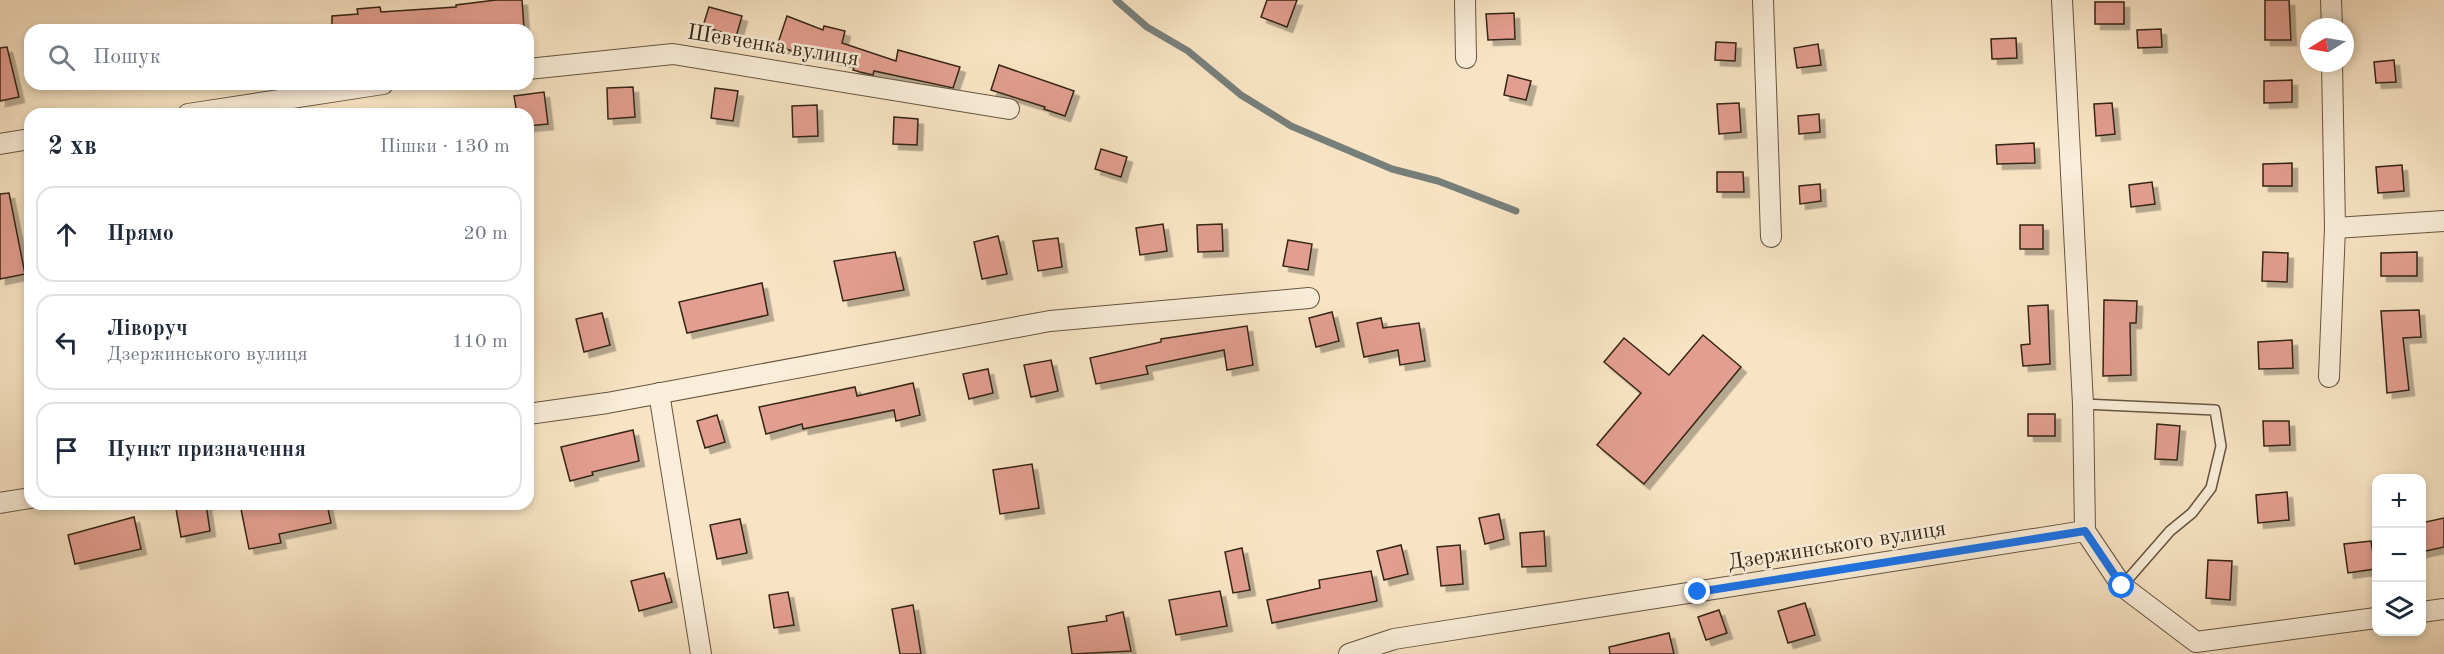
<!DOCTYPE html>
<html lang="uk">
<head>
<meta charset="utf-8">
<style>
	body { margin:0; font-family:"Old Standard TT",serif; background:#f2f2f3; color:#1f2937 }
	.controls { position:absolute; right:18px; bottom:18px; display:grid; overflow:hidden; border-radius:12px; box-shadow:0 3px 9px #0003 }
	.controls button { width:54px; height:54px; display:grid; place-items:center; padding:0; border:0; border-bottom:2px solid #e0e1e3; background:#fff; color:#1f2937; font:30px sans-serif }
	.compass { position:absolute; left:2300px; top:18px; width:54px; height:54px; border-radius:50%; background:#fff; box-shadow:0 3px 9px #0003; rotate:259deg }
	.stop { position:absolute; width:18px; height:18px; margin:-14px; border:4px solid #1a73e8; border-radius:50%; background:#fff }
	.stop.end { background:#1a73e8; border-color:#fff; box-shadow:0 2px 6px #0008 }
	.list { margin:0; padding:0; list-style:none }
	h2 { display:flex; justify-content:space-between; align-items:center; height:78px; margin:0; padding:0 24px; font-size:26px }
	h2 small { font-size:20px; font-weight:400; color:#747a83 }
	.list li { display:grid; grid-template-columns:39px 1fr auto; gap:18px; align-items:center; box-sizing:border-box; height:96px; margin:0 12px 12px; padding:0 12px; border:2px solid #e0e1e3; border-radius:18px }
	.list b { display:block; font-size:22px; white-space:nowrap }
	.list p { margin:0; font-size:20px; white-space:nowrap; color:#747a83 }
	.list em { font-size:20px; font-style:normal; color:#747a83 }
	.icon { flex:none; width:33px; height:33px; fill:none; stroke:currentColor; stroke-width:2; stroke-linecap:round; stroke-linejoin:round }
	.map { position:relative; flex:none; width:2444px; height:654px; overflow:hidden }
	.search { position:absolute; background:#fff; box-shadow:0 3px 9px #0003; left:24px; top:24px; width:510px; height:66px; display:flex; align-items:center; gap:15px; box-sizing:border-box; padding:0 21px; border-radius:18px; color:#747a83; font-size:22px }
	.panel { position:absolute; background:#fff; box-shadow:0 3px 9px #0003; left:24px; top:108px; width:510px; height:402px; border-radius:18px }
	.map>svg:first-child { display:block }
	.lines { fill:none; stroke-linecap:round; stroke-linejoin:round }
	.stream { stroke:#777f7b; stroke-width:7 }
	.building { fill:#e29e90; stroke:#362514; stroke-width:1.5; filter:url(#shadow) }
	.service-casing { stroke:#665540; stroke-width:12 }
	.minor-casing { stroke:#665540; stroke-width:22 }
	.service { stroke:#faedd9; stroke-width:9 }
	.minor { stroke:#faedd9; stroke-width:20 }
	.route { stroke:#1a73e8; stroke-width:8 }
	.labels { text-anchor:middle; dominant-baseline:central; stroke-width:5; stroke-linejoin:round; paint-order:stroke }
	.street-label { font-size:22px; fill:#362514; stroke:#faedd9 }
</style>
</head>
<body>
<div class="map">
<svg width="2444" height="654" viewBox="0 0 2444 654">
	<defs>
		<filter id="shadow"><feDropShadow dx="5.5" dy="5.5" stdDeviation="0" flood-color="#0004"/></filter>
	</defs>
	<rect width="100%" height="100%" fill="#f8e4c4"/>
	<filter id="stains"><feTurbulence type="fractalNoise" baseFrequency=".00333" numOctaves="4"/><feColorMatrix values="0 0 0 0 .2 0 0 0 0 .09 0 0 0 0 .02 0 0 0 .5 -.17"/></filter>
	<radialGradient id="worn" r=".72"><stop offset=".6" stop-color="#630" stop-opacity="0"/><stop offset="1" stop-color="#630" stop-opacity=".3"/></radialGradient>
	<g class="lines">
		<path class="stream" d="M1116,0L1147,27L1188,51L1241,95L1291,126L1392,169L1438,181L1516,211"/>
	</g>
	<g class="building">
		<path d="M496,0H522L524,28L332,30V16L358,14L357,9L380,7L381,12L456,7V5Z"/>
		<path d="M1267,0H1297L1287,27L1261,17Z"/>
		<path d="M2265,0H2289L2291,40H2265Z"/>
		<rect x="2095" y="2" width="29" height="22"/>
		<path d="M709,7L742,16L736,37L703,26Z"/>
		<path d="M1514,13L1515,39L1488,40L1486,14Z"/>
		<path d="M787,16L823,30L824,26L845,31L842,43L896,61L898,50L960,67L953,88L874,71L873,75L860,72L853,70L855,64L799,51L798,53L777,46Z"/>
		<path d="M2161,29L2162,47L2138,48L2137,30Z"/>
		<path d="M2016,38L2017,58L1992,59L1991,39Z"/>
		<path d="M1716,42L1736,43L1735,61L1715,60Z"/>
		<path d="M1818,44L1821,65L1797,68L1794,48Z"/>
		<path d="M7,47L19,97L0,101V48Z"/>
		<path d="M2394,60L2396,82L2376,83L2374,62Z"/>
		<path d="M999,65L1074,91L1065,116L1044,109L1045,107L991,90Z"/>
		<path d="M1508,75L1531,81L1526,100L1504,95Z"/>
		<path d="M2292,80V102L2264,103V81Z"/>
		<path d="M633,87L635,117L608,119L607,88Z"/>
		<path d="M715,88L738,91L733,121L711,118Z"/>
		<path d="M544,92L548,124L528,126V114H517L514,96Z"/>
		<path d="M1739,103L1741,132L1719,134L1717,104Z"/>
		<path d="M2112,103L2115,134L2096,136L2094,104Z"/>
		<path d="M817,105L818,136L793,137L792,106Z"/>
		<path d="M1819,114L1820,132L1799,134L1798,116Z"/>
		<path d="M894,117L918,119L917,145L893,144Z"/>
		<path d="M2034,143L2035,163L1997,164L1996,145Z"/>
		<path d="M1101,149L1127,157L1121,177L1095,169Z"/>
		<path d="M2292,163V186H2263V164Z"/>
		<path d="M2402,165L2404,191L2378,193L2376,167Z"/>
		<path d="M1717,172H1743L1744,192H1717Z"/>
		<path d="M2152,182L2155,204L2131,207L2129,185Z"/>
		<path d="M1820,184L1821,201L1800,204L1799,186Z"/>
		<path d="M9,193L25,274L0,279V194Z"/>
		<path d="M1163,224L1167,251L1140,255L1136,228Z"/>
		<path d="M1222,224L1223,251L1198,252L1197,225Z"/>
		<rect x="2020" y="225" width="23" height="24"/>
		<path d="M998,236L1007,274L982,279L974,242Z"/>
		<path d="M1058,238L1062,267L1038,271L1033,241Z"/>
		<path d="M1288,240L1312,244L1308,270L1283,266Z"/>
		<path d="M895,252L904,290L843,301L834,261Z"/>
		<path d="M2263,252L2288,253L2287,282L2262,281Z"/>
		<path d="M2417,252V276H2381V253Z"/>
		<path d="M762,283L768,315L687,333L679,302Z"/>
		<path d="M2104,300L2137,301L2136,323H2130L2131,375L2103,376Z"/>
		<path d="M2048,305L2050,364L2023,366L2021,345L2030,344L2028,306Z"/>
		<path d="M2419,310L2421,337L2403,338L2409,390L2387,393L2381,311Z"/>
		<path d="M1332,312L1339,341L1316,347L1309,318Z"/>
		<path d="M602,313L610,345L584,352L576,319Z"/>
		<path d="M1381,318L1383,328L1419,323L1425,361L1400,365L1398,350L1364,357L1357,323Z"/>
		<path d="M1247,326L1253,365L1227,370L1224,350L1146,366L1148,374L1096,384L1090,358L1161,342V339Z"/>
		<path d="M1703,335L1741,367L1644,484L1597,445L1641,393L1604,362L1624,338L1669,375Z"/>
		<path d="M2292,340L2293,368L2259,369L2258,342Z"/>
		<path d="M1051,360L1058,391L1031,397L1024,365Z"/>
		<path d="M988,369L993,393L969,399L963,374Z"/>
		<path d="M913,383L920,415L896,421L894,410L803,429L802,424L766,434L759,407L855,387L857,396Z"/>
		<rect x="2028" y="414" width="27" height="22"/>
		<path d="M717,415L725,442L705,448L697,421Z"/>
		<path d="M2263,421H2289L2290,445L2264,446Z"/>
		<path d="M2157,424L2180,426L2177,460L2155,459Z"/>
		<path d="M633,430L639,461L592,472L593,475L570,481L561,447Z"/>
		<path d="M1032,464L1039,508L1000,514L993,470Z"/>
		<path d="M2287,492L2289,520L2258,523L2256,495Z"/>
		<path d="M206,504L210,531L181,537L176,509Z"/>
		<path d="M240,504H327L331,523L279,534L281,543L249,549Z"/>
		<path d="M1499,514L1504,539L1485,544L1479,518Z"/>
		<path d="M134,517L141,549L75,564L68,535Z"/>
		<path d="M2444,518V547L2421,552V523Z"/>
		<path d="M740,519L747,553L717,559L710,525Z"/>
		<path d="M1544,531L1546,566L1522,567L1520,533Z"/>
		<path d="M2371,541L2375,569L2348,573L2344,544Z"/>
		<path d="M1401,545L1408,574L1384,580L1377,551Z"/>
		<path d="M1460,545L1463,584L1441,586L1437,547Z"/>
		<path d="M1242,548L1250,590L1233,593L1225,552Z"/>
		<path d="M2208,560L2232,561L2230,600L2206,598Z"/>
		<path d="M1371,571L1377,601L1272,623L1267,600L1320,588L1319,580Z"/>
		<path d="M664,573L672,602L639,611L631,581Z"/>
		<path d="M1220,591L1227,626L1176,635L1169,600Z"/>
		<path d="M788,592L794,625L774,628L769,595Z"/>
		<path d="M1805,603L1815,635L1788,643L1778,611Z"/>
		<path d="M913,605L921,654H900L892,609Z"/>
		<path d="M1719,610L1727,633L1706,640L1698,617Z"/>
		<path d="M1123,612L1131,651L1072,654L1068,627L1107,621L1106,616Z"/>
		<path d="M1669,633L1674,654H1610L1609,647Z"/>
	</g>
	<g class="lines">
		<g class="service-casing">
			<path id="service" d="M2083,404L2215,410L2221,446L2211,488L2192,513L2170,531L2122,586"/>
		</g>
		<g class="minor-casing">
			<g id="minor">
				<path d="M1465,0L1466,58"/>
				<path d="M1763,0L1771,237"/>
				<path d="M2062,0L2083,404L2085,531L2122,586L2196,642L2376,618"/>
				<path d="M2331,0L2332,27"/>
				<path d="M528,69L673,54L1009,109"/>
				<path d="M188,114L383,84"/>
				<path d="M0,144L30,139"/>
				<path d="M2335,228L2444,221"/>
				<path d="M2329,377L2335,228L2332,63"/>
				<path d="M659,393L701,654"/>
				<path d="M528,414L607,403L1050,321L1309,298"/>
				<path d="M0,503L30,498"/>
				<path d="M2422,612L2444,609"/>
				<path d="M1349,654L1394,639L2085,531"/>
			</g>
		</g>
		<use href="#service" class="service"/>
		<use href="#minor" class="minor"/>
	</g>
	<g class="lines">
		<path class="route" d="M1698,592L2085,531L2122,586"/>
	</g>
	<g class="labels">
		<g class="street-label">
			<text transform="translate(773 46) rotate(9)">Шевченка вулиця</text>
			<text transform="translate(1837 546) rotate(-9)">Дзержинського вулиця</text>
		</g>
	</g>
	<rect width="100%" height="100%" filter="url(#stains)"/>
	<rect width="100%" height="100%" fill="url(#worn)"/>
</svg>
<div class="controls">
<button>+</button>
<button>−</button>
<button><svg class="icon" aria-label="layers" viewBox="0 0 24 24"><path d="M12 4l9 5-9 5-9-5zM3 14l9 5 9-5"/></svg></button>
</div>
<svg class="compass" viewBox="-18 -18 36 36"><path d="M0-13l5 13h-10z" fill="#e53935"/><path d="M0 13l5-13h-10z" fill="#747a83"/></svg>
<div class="stop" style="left:2122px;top:586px"></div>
<div class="stop end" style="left:1698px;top:592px"></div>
<div class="search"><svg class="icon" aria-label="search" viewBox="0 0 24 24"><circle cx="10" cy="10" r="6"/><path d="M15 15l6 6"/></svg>Пошук</div>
<section class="panel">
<h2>2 хв<small>Пішки · 130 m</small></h2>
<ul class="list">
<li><svg class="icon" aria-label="ahead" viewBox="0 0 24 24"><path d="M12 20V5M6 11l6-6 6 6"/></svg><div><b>Прямо</b></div><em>20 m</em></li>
<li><svg class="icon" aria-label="left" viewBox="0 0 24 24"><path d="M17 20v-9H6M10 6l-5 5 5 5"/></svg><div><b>Ліворуч</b><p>Дзержинського вулиця</p></div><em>110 m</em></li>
<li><svg class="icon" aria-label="arrive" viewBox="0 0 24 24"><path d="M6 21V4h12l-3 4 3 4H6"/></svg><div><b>Пункт призначення</b></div></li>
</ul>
</section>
</div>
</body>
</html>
